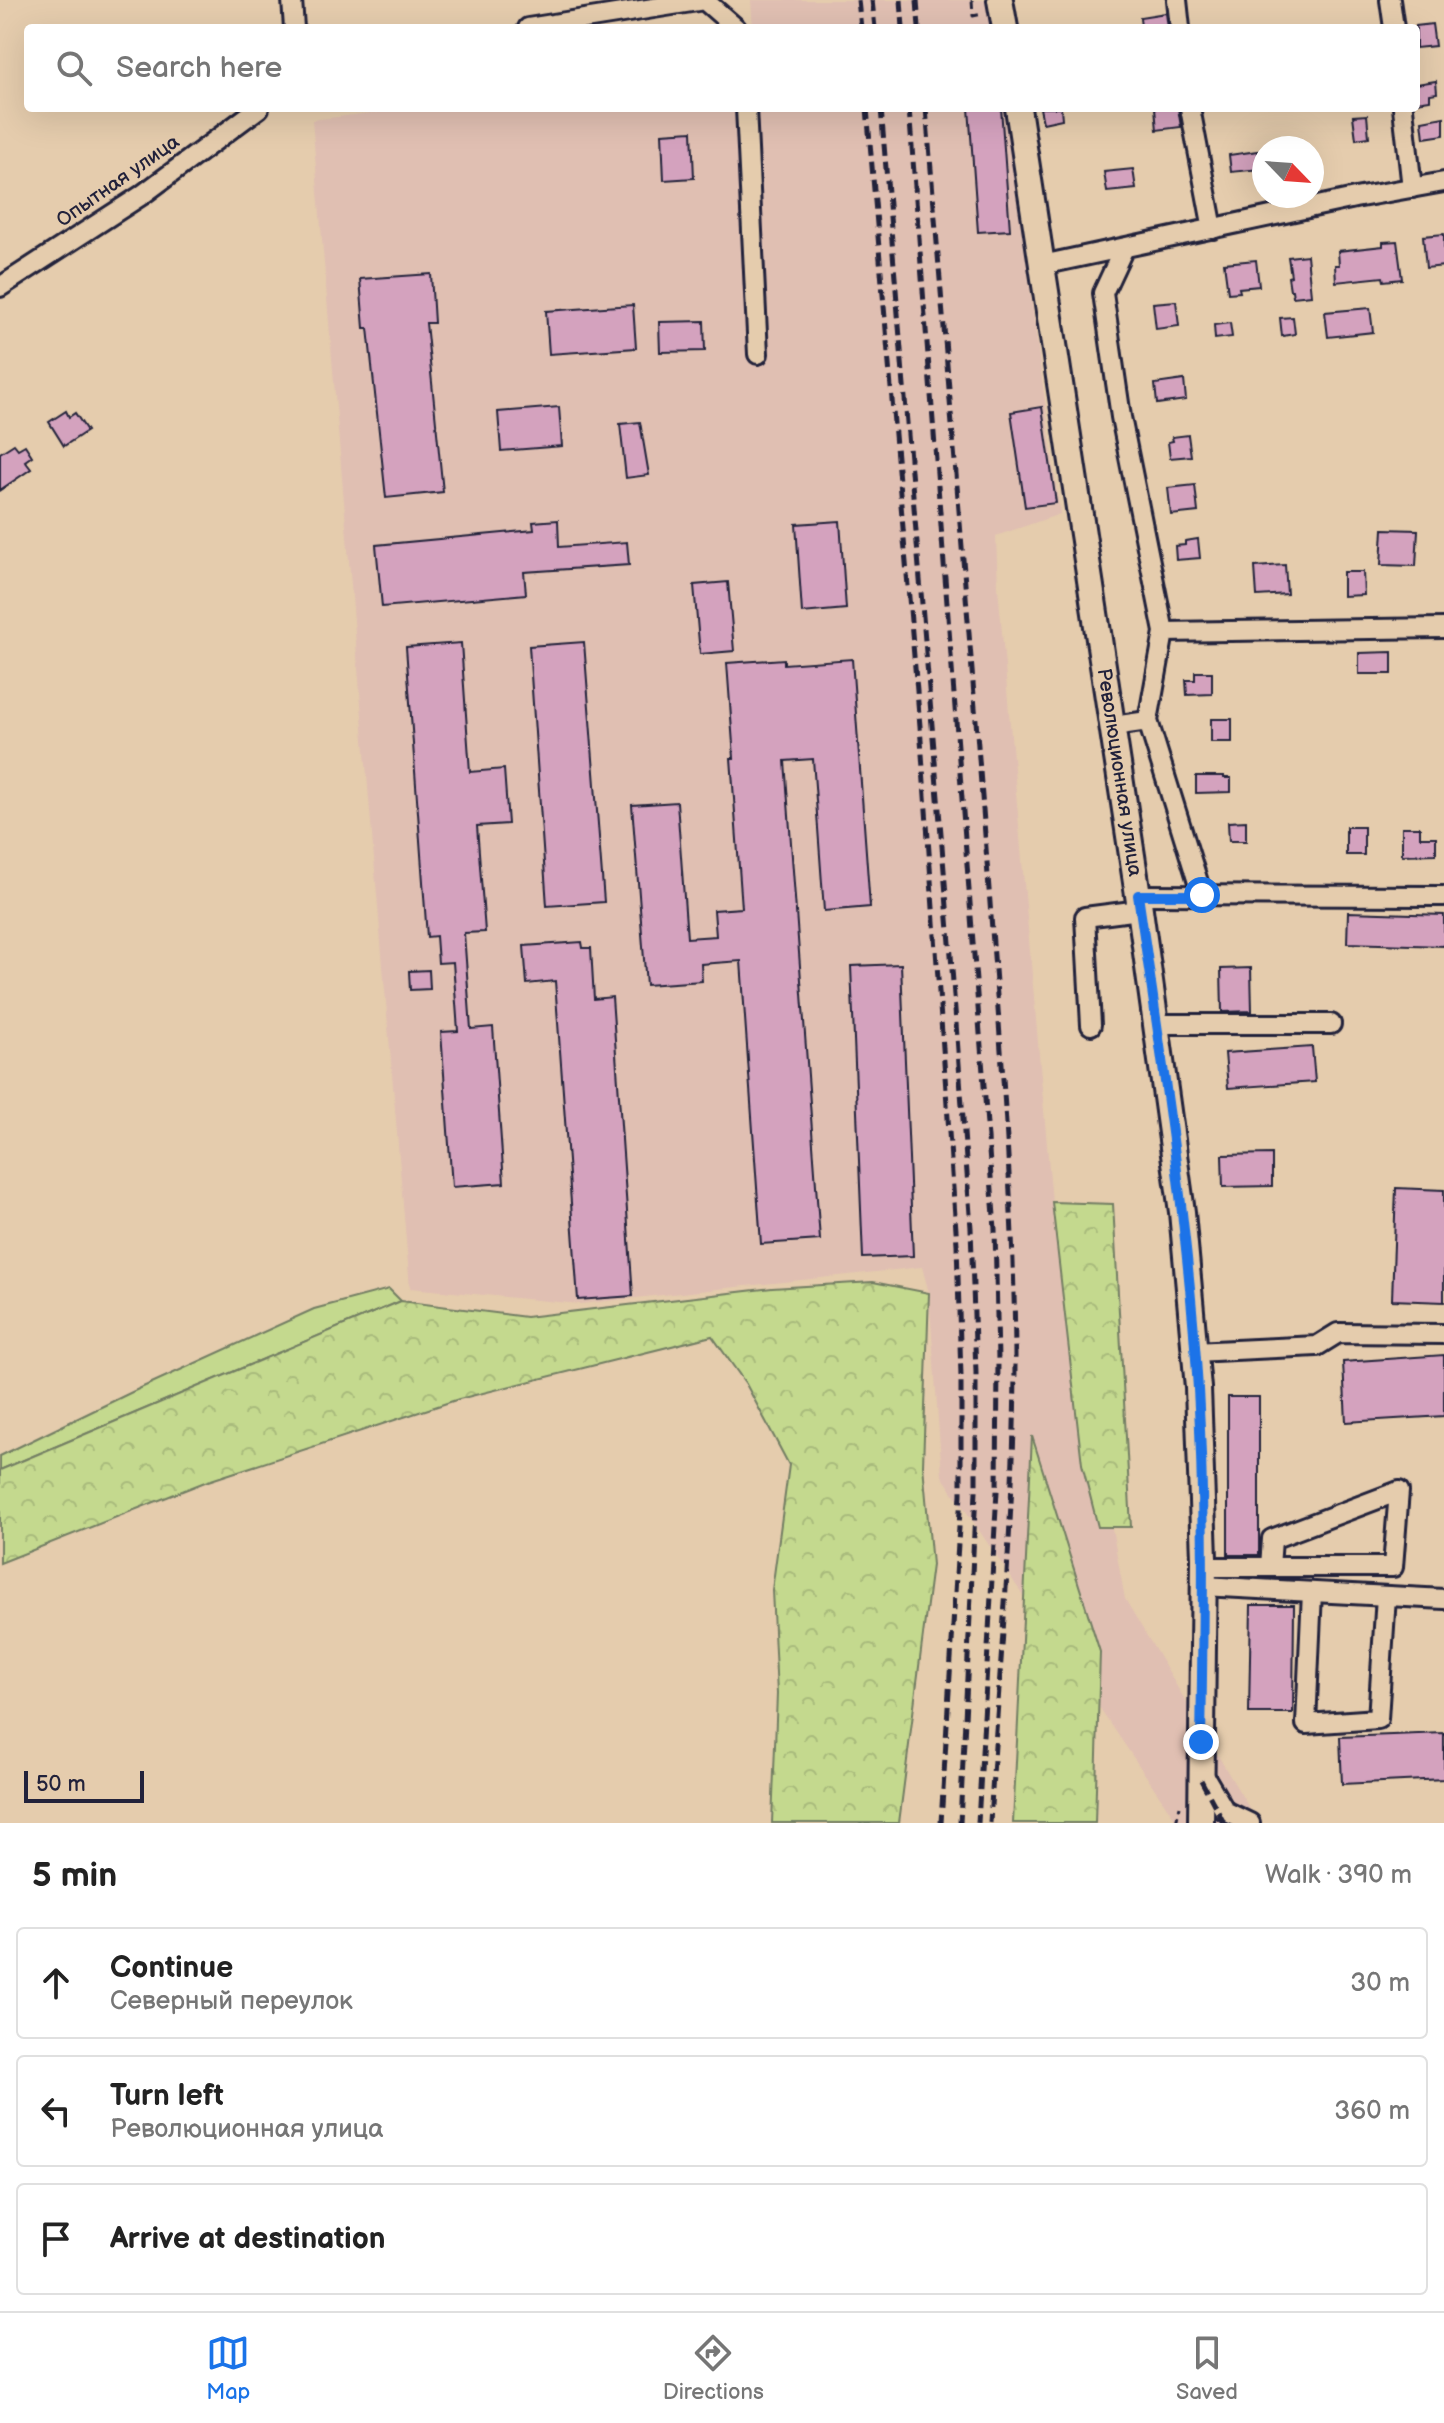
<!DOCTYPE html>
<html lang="en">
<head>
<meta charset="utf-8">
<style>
	body { margin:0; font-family:"Balsamiq Sans",sans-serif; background:#f2f2f2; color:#222 }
	.compass { position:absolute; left:1252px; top:136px; width:72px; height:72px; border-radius:50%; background:#fff; box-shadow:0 8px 32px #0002; rotate:115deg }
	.scale { position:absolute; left:24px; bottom:20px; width:120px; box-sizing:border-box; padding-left:8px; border:4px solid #22223b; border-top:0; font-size:22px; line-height:28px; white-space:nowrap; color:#22223b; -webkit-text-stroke:6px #e5ccad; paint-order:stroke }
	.stop { position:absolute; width:24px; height:24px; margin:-18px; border:6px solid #1a73e8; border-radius:50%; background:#fff }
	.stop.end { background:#1a73e8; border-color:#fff; box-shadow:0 2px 8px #0008 }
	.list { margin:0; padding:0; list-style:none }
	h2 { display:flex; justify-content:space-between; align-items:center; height:104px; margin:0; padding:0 32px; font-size:34px }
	h2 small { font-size:26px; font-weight:400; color:#767676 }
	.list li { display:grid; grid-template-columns:52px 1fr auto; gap:24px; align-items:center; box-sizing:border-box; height:112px; margin:0 16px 16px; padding:0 16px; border:2px solid #e0e0e0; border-radius:8px }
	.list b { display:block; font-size:30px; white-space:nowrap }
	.list p { margin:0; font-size:26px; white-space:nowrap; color:#767676 }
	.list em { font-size:26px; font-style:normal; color:#767676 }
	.icon { flex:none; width:44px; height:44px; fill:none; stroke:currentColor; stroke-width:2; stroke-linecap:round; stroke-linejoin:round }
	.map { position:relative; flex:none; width:1444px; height:1823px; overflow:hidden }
	.search { position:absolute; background:#fff; box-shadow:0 8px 32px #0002; left:24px; right:24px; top:24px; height:88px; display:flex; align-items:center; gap:20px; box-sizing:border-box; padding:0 28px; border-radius:8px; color:#767676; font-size:30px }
	.sheet { height:488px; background:#fff }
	nav { display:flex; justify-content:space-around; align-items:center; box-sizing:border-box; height:112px; border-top:2px solid #e0e0e0; background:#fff; font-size:22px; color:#767676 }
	nav a { display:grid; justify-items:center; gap:4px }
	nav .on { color:#1a73e8 }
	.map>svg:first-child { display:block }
	.built { fill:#e0bfb2 }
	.grass { fill:#c4d98e; stroke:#737e64; stroke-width:2 }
	.forest { fill:url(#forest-crowns); stroke:#737e64; stroke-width:2 }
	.building { fill:#d4a2be; stroke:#22223b; stroke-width:2 }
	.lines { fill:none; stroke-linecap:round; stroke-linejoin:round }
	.minor-casing { stroke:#22223b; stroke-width:24 }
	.major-casing { stroke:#22223b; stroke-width:30 }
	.path { stroke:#22223b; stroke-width:3; stroke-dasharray:8 6; stroke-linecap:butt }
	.minor { stroke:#e5ccad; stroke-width:18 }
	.major { stroke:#e5ccad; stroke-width:24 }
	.rail { stroke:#22223b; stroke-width:5; stroke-dasharray:12 6; stroke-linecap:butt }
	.route { stroke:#1a73e8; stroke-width:10 }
	.labels { text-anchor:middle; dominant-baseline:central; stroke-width:6; stroke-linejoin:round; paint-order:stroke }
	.street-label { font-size:20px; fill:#22223b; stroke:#e5ccad }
</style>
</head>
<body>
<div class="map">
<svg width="1444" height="1823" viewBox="0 0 1444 1823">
	<defs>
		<pattern id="forest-crowns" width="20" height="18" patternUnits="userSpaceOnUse" patternTransform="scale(2)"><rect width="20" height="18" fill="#c4d98e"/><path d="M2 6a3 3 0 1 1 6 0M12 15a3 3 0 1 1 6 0" fill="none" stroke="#a8ba7b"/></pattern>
	</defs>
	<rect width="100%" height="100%" fill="#e5ccad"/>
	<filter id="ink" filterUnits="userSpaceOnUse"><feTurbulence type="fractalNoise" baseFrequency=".0125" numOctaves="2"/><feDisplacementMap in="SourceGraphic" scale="16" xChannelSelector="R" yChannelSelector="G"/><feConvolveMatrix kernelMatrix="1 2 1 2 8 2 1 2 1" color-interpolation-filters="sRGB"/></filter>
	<g filter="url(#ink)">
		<g class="built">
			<path d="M751,0H988L994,28H753Z"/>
			<path d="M413,108H1006L1060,514L996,536L998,587L1052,1202L1125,1599L1258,1823H1178L942,1476L929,1293L922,1267L580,1304L410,1288L312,120Z"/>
		</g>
		<path class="grass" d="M389,1289L401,1301L0,1470V1456L132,1392L314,1309Z"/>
		<g class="forest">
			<path d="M1052,1202L1113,1204L1131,1527H1098L1082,1464Z"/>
			<path d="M873,1282L929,1293L923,1465L932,1565L899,1823H772L777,1694L772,1590L789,1465L746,1384L712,1336L459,1399L205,1482L0,1563V1470L401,1301L526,1317L772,1288Z"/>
			<path d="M1032,1436L1100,1652L1095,1823H1013Z"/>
		</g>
		<g class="building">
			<path d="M1166,13L1168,28H1141L1140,17Z"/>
			<path d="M1432,24L1435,46L1416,48V26Z"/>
			<path d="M1436,81L1437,93L1430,94V100L1416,102V84Z"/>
			<path d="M969,108H1001L1010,230L978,232Z"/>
			<path d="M1040,108H1061L1062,119L1043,123Z"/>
			<path d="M1155,108H1178L1181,127L1157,130Z"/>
			<path d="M1367,115L1369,137L1356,139L1353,116Z"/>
			<path d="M1444,117V135L1424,138L1422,121Z"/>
			<path d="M692,131L694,178L664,180L662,133Z"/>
			<path d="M1258,151L1260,169L1231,172L1229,155Z"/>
			<path d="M1133,169L1136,189L1107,192L1104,172Z"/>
			<path d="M1444,234V266L1426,268L1423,236Z"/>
			<path d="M1397,241L1402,279L1384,281L1383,277L1336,282L1335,265H1339L1338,251L1383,246V242Z"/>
			<path d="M1307,255L1311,295L1293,297L1292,290H1290L1288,277L1291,276L1288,257Z"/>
			<path d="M1256,260L1259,286L1239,288L1240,292L1228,293L1224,263Z"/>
			<path d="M431,274L434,323H426L443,492L386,498L368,328H364L360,279Z"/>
			<path d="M1176,301L1179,326L1156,329L1153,303Z"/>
			<path d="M633,305L636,348L549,354L546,311Z"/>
			<path d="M1370,308L1373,332L1328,337L1325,312Z"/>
			<path d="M1293,317L1295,334L1282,336L1280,318Z"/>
			<path d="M704,321L705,351L660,352L659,322Z"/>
			<path d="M1230,323L1232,337L1215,339L1214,325Z"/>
			<path d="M1184,380L1186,400L1157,404L1155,384Z"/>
			<path d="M559,407L562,446L501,451L498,412Z"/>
			<path d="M1042,407L1056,503L1025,507L1011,412Z"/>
			<path d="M66,411L69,417L75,413L87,431L64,446L49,422Z"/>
			<path d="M640,422L649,475L626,478L620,424Z"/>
			<path d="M1188,435L1191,456L1170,458L1168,442L1173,441L1172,437Z"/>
			<path d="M14,444L18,449L25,445L32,456L25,461L31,469L0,490V453Z"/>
			<path d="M1195,485L1198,512L1171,515L1168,488Z"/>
			<path d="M558,520L559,547L627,542L629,565L524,572L526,594L382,607L376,545L534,530L533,522Z"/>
			<path d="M840,521L846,609L802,613L796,524Z"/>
			<path d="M1383,529L1418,530L1416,566L1381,565Z"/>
			<path d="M1198,539L1200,558L1176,560L1175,546L1185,545V541Z"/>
			<path d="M1285,565L1287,594L1257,596L1255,567Z"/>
			<path d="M1343,572H1363L1364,595L1343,596Z"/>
			<path d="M728,582L734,651L700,654L694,585Z"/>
			<path d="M584,642L604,902L547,906L529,646Z"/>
			<path d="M461,643L470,772L504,769L508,824L477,826L485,932L464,933L471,1029L493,1027L504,1183L452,1187L441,1032L458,1031L453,962L438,963L436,936L427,937L406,647Z"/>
			<path d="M1392,652V674H1359V653Z"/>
			<path d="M784,659V664L852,659L870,907L824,911L813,759L785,761L820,1240L761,1244L741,961L701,964L702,981L646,985L632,805L677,802L687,938L716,936L714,910L742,908L731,758H734L727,663Z"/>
			<path d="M1195,672H1212V694L1187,695L1186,680H1195Z"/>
			<rect x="1211" y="719" width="21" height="23"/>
			<path d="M1196,776H1224V778H1231V792L1196,793Z"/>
			<path d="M1246,821V841H1229L1228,822Z"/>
			<rect x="1346" y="827" width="18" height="28"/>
			<path d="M1402,827H1420V837H1436V854L1402,855Z"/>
			<path d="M1348,912L1444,915V946L1347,943Z"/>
			<path d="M582,942L583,948H591L594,999L612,997L633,1296L578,1300L555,981L527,984L524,946Z"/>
			<path d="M901,964L913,1256L863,1258L851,966Z"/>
			<path d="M1251,968L1252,1011L1222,1012L1221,969Z"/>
			<path d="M429,970L430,989L410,990L409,971Z"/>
			<path d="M1312,1047L1315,1082L1228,1088L1225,1053Z"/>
			<path d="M1272,1154V1186L1223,1187L1222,1155Z"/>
			<path d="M1396,1188L1444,1190V1302L1392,1300Z"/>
			<path d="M1444,1355V1416L1346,1422L1343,1362Z"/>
			<rect x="1228" y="1397" width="31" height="158"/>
			<path d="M1251,1605H1294L1293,1713H1249Z"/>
			<path d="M1444,1733V1779L1342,1784L1340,1737Z"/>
		</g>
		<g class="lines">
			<g class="minor-casing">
				<g id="minor">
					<path d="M292,0L294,28"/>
					<path d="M1177,0L1180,28"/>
					<path d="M1390,0L1394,28"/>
					<path d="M528,28L704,0L736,28"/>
					<path d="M746,108L758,354"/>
					<path d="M1190,108L1213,229"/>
					<path d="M1403,108L1412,188"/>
					<path d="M1124,248L1103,293L1121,417L1164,632L1148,721L1202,895"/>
					<path d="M1042,265L1355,198L1444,182"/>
					<path d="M0,287L142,195L259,108"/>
					<path d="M1164,632L1444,628"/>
					<path d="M1113,726L1148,721"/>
					<path d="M1138,895L1444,896"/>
					<path d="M1156,1024H1331"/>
					<path d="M1091,1025L1085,917L1140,910"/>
					<path d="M1194,1352L1317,1346L1338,1333L1444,1334"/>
					<path d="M1204,1567H1393L1399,1491L1272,1539L1270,1567"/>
					<path d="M1203,1586L1444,1599"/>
					<path d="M1312,1592L1306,1724L1378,1719L1386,1596"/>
					<path d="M1202,1772L1225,1811L1250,1823"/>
				</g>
			</g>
			<g class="major-casing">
				<g id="major">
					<path d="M1000,0L1005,28"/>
					<path id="s1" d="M1018,108L1138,895L1182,1212L1198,1388L1204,1558L1201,1823"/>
				</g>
			</g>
			<g class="path">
				<path d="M972,0L973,16L983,14"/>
				<path d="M1176,1823L1180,1806"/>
			</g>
			<use href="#minor" class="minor"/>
			<use href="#major" class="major"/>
			<g class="rail">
				<path d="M858,0L861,28"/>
				<path d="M872,0L875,28"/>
				<path d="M901,0L903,28"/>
				<path d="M917,0L919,28"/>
				<path d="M867,108L920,726L957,1244L961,1377V1494L941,1823"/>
				<path d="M881,108L951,955L971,1228L976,1373V1491L960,1823"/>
				<path d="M909,108L995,1229L998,1360L997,1491L978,1823"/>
				<path d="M926,108C946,355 967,602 986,848C998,1018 1014,1187 1015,1357C1015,1512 999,1668 990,1823"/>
				<path d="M1201,1780L1224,1823"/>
			</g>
		</g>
	</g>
	<g class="lines" filter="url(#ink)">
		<path class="route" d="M1201,1742C1203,1624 1205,1507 1198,1389C1188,1224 1162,1059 1138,895H1202"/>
	</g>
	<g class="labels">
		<g class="street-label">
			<text transform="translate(118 181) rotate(-35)">Опытная улица</text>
			<text stroke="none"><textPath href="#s1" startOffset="672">Революционная улица</textPath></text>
		</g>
	</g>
</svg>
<svg class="compass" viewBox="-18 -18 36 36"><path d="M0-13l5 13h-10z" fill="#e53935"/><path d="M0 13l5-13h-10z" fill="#767676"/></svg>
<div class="scale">50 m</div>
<div class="stop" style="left:1202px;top:895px"></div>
<div class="stop end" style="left:1201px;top:1742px"></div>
<div class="search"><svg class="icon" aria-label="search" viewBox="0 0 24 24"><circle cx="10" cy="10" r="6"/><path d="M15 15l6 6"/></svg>Search here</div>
</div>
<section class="sheet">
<h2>5 min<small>Walk · 390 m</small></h2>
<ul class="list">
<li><svg class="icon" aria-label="ahead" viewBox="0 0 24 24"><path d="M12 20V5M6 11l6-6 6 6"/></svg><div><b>Continue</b><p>Северный переулок</p></div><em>30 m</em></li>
<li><svg class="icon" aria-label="left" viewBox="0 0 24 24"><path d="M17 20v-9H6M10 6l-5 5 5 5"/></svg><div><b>Turn left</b><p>Революционная улица</p></div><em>360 m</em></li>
<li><svg class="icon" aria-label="arrive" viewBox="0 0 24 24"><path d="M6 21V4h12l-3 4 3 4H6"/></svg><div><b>Arrive at destination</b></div></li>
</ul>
</section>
<nav>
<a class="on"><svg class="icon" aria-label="map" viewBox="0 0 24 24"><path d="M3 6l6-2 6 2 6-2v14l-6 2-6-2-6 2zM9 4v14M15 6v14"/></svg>Map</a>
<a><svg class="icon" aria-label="directions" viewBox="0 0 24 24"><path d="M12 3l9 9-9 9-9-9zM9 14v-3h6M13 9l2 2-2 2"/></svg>Directions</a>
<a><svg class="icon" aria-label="saved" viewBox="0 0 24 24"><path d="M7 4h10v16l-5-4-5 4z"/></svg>Saved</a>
</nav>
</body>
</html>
